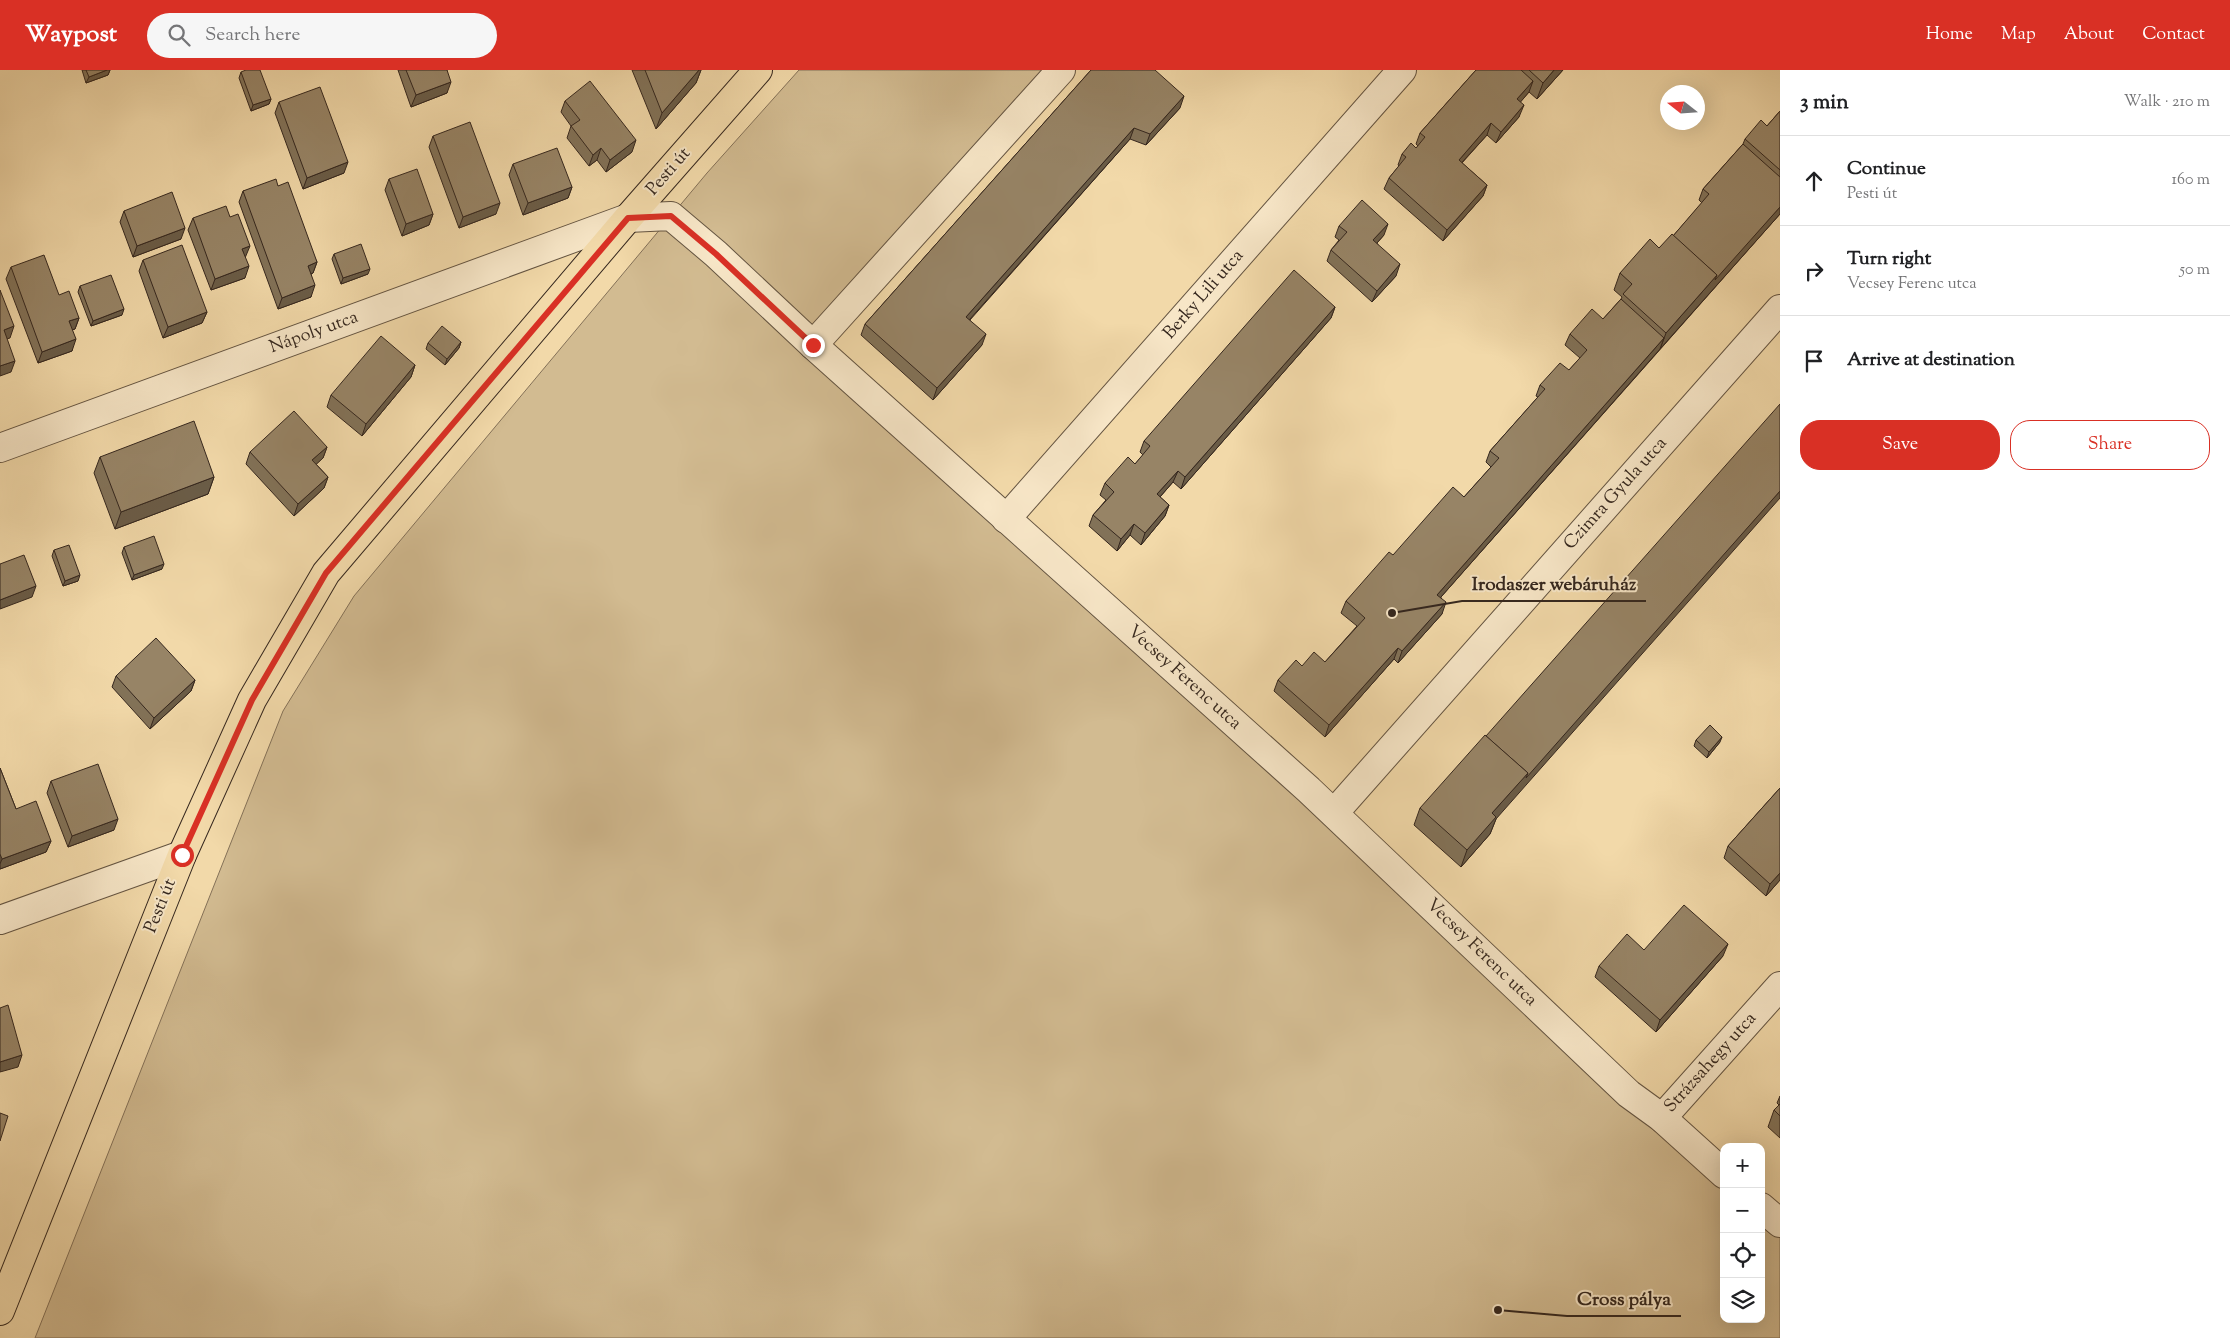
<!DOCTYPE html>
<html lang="en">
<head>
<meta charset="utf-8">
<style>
	body { margin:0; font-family:"Sorts Mill Goudy",serif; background:#f6f6f6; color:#202124 }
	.controls { position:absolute; right:15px; bottom:15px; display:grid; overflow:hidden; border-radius:10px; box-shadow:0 5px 20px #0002 }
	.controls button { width:45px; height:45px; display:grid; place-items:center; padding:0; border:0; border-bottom:1px solid #e0e0e0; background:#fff; color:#202124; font:25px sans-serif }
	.compass { position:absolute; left:1660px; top:15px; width:45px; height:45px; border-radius:50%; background:#fff; box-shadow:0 5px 20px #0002; rotate:287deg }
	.stop { position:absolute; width:15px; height:15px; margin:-11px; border:4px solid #d93025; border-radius:50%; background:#fff }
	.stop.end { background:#d93025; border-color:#fff; box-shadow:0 1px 5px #0008 }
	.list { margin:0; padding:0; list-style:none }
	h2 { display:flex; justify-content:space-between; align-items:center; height:65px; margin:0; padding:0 20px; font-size:21px }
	h2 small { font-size:16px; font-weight:400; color:#757577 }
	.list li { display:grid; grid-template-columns:32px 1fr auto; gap:15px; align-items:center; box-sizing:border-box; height:90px; padding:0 20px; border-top:1px solid #e0e0e0 }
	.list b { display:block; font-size:19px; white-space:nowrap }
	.list p { margin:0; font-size:16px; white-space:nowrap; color:#757577 }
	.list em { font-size:16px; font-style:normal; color:#757577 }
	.actions { display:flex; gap:10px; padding:15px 20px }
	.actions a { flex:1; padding:11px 0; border:1px solid #d93025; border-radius:20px; text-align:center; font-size:18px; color:#d93025 }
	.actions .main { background:#d93025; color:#fff }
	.icon { flex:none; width:28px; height:28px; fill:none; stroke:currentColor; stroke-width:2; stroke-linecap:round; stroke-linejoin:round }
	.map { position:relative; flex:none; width:1780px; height:1268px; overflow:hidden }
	header { display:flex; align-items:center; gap:30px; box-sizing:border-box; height:70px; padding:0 25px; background:#d93025; color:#fff }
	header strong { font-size:24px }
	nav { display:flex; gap:28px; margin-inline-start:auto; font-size:18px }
	.search { width:350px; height:45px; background:#f6f6f6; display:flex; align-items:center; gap:12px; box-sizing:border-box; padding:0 18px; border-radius:28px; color:#757577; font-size:19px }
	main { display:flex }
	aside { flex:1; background:#fff }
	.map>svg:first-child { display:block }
	.green { fill:#d2bb91; stroke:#847158 }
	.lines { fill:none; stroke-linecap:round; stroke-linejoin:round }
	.street-casing { stroke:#645441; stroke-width:30 }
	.primary-casing { stroke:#35271e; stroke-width:30 }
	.street { stroke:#f7e6c7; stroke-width:28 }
	.primary { stroke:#f2d9a9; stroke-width:28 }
	.wall { fill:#827258; stroke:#35271e }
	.shaded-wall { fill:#6a5c47; stroke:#35271e }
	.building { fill:#978466; stroke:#35271e }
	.route { stroke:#d93025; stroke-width:6 }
	.labels { text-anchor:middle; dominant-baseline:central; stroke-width:4; stroke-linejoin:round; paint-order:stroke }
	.street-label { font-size:18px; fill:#35271e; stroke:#f7e6c7 }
	.leader { fill:none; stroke:#35271e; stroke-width:2 }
	.callout-dot { fill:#35271e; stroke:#f7e6c7; stroke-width:2 }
	.callout-label { font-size:19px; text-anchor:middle; font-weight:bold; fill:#35271e; stroke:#f7e6c7; stroke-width:4; stroke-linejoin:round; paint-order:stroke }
</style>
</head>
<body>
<header>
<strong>Waypost</strong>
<div class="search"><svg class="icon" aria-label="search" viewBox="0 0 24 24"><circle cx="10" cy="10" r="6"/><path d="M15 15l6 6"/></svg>Search here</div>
<nav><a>Home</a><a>Map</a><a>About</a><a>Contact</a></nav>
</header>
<main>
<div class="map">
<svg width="1780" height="1268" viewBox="0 0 1780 1268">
	<rect width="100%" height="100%" fill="#f2d9a9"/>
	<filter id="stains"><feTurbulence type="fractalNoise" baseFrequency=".004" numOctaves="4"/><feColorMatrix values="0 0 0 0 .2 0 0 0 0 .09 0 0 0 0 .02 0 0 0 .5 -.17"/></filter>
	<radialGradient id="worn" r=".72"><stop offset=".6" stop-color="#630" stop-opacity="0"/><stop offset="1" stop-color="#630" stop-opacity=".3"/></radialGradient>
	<path class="green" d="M799,0H1061L814,275L1724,1104V1249H1761V1137L1780,1153V1268H35L283,641L354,526L707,103Z"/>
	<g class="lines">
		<g class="street-casing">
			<g id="street">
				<path d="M813,275L1061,0"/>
				<path d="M0,378L628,148L671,146L716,184L813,275L1309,720L1629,1024L1662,1048L1724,1104"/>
				<path d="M1006,449L1402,0"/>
				<path d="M1334,743L1780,239"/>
				<path d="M0,850L182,785"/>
				<path d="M1662,1048L1780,916"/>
				<path d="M1761,1137L1780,1153"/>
			</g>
		</g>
		<g class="primary-casing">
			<path id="primary" d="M0,1241L182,785L252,630L326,503L628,148L758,0"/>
		</g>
		<use href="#street" class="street"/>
		<use href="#primary" class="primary"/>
	</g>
	<g class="wall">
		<path d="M82,0H110L108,5L86,13Z"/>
		<path d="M398,0H447V23L411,37Z"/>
		<path d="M632,0H701L696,13L656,59Z"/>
		<path d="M1091,0L1180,38L1146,75L1130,69L970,250L982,275L933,330L861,265L865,254Z"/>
		<path d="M1476,0H1563L1537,29L1529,22L1520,32L1519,47L1496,73L1487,65L1462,93L1487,115L1483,126L1443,171L1384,119L1389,108L1399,96L1398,95L1402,84L1416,78L1418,76L1416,74L1420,63Z"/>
		<path d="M241,2L271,29L269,34L251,41L239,8Z"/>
		<path d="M565,31L632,82L606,102L597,90L589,96L567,68L571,56L561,42Z"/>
		<path d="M279,32L344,103L303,119L275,43Z"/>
		<path d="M1780,41V144L1441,527L1442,544L1398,593L1394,589L1325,667L1274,621L1278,610L1302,596L1325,592L1357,556L1341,543L1346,531L1393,485L1464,427L1491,397L1486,392L1490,381L1538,327L1536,326L1540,315L1569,300L1580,288L1565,275L1570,264L1603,249L1621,229L1622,227L1614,220L1620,203L1659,178L1673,166L1702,133L1699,130L1703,119L1743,74L1745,69L1767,56Z"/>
		<path d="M433,66L496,144L459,158L429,77Z"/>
		<path d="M513,94L572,117L568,128L523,145L509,105Z"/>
		<path d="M389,109L433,144L429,155L402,166L385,120Z"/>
		<path d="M278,116L317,192L313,203L311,204V227L278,239L239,132L243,121Z"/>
		<path d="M124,141L181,169L133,187L120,152Z"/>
		<path d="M193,148L245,208L211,220L188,160Z"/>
		<path d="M1339,156L1384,165L1377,173L1396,206L1372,232L1327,191L1331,180L1339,170L1335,167Z"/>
		<path d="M334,184L368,204L341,214L332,189Z"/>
		<path d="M143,190L207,242L202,253L163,268L139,201Z"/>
		<path d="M11,197L79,248L75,259L72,260V281L38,293L6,209Z"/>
		<path d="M80,216L122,245L91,256L78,222Z"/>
		<path d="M1335,237L1331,248L1181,419L1173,412L1160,427L1169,435L1165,446L1141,475L1130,465L1117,481L1089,456L1093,445L1106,430L1100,425L1105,413L1135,394L1143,385L1140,382L1144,371Z"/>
		<path d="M461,272L459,278L445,295L426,279L428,273Z"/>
		<path d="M415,295L411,307L362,366L327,337L331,325Z"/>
		<path d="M327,377L323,388L316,394L328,407L324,418L294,446L246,394L250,382Z"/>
		<path d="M100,387L214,407L208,424L115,459L94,403Z"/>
		<path d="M124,477L162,499L132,510L122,483Z"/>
		<path d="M54,480L78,511L63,516L52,486Z"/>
		<path d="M116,606L195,610L191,621L150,659L112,617Z"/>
		<path d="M1696,670L1720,672L1707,688L1694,676Z"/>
		<path d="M0,698L16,739L51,771L46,782L0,799Z"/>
		<path d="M51,711L114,760L68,777L47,723Z"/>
		<path d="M1780,718V810L1766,826L1724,788L1728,776Z"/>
		<path d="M1420,738L1496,749L1490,764L1461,797L1414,755Z"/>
		<path d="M1644,880L1723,886L1656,962L1595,907L1599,896Z"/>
		<path d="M1780,1026V1068L1768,1057L1774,1040L1779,1035L1777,1033Z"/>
	</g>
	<g class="shaded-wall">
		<path d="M107,0H110L108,5L86,13L89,7Z"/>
		<path d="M699,0H701L696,13L656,59L662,43Z"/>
		<path d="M1554,0H1563L1537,29L1543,13Z"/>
		<path d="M1533,11L1529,22L1513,41L1517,29Z"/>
		<path d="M451,12L447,23L411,37L416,25Z"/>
		<path d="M1184,26L1180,38L1146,75L1150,64Z"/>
		<path d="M271,29L269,34L251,41L253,35Z"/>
		<path d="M1524,35L1519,47L1496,73L1501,62Z"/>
		<path d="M1491,53L1487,65L1454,101L1459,90Z"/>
		<path d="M1134,58L1130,69L962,258L966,247Z"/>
		<path d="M636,70L632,82L606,102L610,90Z"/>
		<path d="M601,78L597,90L589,96L593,85Z"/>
		<path d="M348,92L344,103L303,119L307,108Z"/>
		<path d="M1487,115L1483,126L1443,171L1447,160Z"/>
		<path d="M572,117L568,128L523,145L528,133Z"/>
		<path d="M500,133L496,144L459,158L463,147Z"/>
		<path d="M1780,137V144L1660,279L1666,263L1717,205Z"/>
		<path d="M433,144L429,155L402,166L406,154Z"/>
		<path d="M1388,154L1384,165L1369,182L1373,170Z"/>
		<path d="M185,158L181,169L133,187L137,176Z"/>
		<path d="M250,176L245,188L242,179Z"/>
		<path d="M317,192L313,203L304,207L308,196Z"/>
		<path d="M1400,194L1396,206L1372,232L1377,221Z"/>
		<path d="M249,196L245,208L211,220L215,209Z"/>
		<path d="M370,199L368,204L341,214L343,208Z"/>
		<path d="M315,215L311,227L278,239L282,228Z"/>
		<path d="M1335,237L1331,248L1181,419L1185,407Z"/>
		<path d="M124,239L122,245L91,256L93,251Z"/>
		<path d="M207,242L202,253L163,268L168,257Z"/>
		<path d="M79,248L75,259L65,262L69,251Z"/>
		<path d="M14,256L10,268L0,271L4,260Z"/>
		<path d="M986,264L982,275L933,330L937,318Z"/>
		<path d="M1664,268L1660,279L1433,536L1437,525Z"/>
		<path d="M76,269L72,281L38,293L42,282Z"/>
		<path d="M461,272L459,278L445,295L447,289Z"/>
		<path d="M15,291L11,302L0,306V296Z"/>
		<path d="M415,295L411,307L362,366L366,354Z"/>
		<path d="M327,377L323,388L308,402L312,390Z"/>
		<path d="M1178,401L1173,412L1152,436L1157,424Z"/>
		<path d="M214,407L208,424L115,459L121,442Z"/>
		<path d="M328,407L324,418L294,446L298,434Z"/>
		<path d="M1780,421V428L1496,749L1490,764L1461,797L1467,780L1492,743Z"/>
		<path d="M1169,435L1165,446L1141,475L1145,463Z"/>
		<path d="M1134,454L1130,465L1117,481L1121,469Z"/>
		<path d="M164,494L162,499L132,510L134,505Z"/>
		<path d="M80,505L78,511L63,516L65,511Z"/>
		<path d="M36,516L32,527L0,539V530Z"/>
		<path d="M1446,532L1442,544L1398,593L1402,581Z"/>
		<path d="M1398,578L1394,589L1325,667L1329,655Z"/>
		<path d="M195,610L191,621L150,659L154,648Z"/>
		<path d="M1722,667L1720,672L1707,688L1709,682Z"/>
		<path d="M118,749L114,760L68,777L72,766Z"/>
		<path d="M51,771L46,782L0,799V794L2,789Z"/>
		<path d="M1780,803V810L1766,826L1770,814Z"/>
		<path d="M1728,874L1723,886L1656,962L1660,950Z"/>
		<path d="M22,985L18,997L0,1002V992Z"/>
	</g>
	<g class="building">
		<path d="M86,0H107L89,7Z"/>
		<path d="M246,0H260L271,29L253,35L241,2Z"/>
		<path d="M406,0H447L451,12L416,25Z"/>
		<path d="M645,0H699L662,43Z"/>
		<path d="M1091,0H1155L1184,26L1150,64L1134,58L966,247L986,264L937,318L865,254Z"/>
		<path d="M1476,0H1521L1533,11L1517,29L1524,35L1501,62L1491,53L1459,90L1487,115L1447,160L1389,108L1406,87L1402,84L1411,73L1416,78L1425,67L1420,63Z"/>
		<path d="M1529,0H1554L1543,13Z"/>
		<path d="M590,11L636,70L610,90L601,78L593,85L571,56L580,50L565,31Z"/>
		<path d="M320,17L348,92L307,108L279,32Z"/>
		<path d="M1780,41V100L1745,69L1761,50L1767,56Z"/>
		<path d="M470,52L500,133L463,147L433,66Z"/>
		<path d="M1743,74L1780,107V137L1715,210L1717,205L1673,166L1709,124L1703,119Z"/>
		<path d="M557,78L572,117L528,133L513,94Z"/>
		<path d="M417,99L433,144L406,154L389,109Z"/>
		<path d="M276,109L278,116L288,112L317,192L308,196L315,215L282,228L243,121Z"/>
		<path d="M172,122L185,158L137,176L124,141Z"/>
		<path d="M1362,130L1388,154L1373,170L1400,194L1377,221L1331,180L1347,162L1339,156Z"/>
		<path d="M226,136L230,147L238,144L250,176L242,179L249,196L215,209L193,148Z"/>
		<path d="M1672,164L1717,205L1666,263L1623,224L1632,214L1620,203L1650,169L1659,178Z"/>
		<path d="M361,174L370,199L343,208L334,184Z"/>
		<path d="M182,175L207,242L168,257L143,190Z"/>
		<path d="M44,185L59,225L69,221L79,248L69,251L76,269L42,282L11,197Z"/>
		<path d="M1294,200L1335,237L1185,407L1178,401L1157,424L1169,435L1145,463L1134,454L1121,469L1093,445L1114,422L1105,413L1128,387L1135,394L1150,376L1144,371Z"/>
		<path d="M111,205L124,239L93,251L80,216Z"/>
		<path d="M0,220L14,256L4,260L15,291L0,296Z"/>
		<path d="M1621,229L1664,268L1437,525L1446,532L1402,581L1398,578L1329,655L1278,610L1296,590L1302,596L1314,582L1325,592L1365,548L1346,531L1389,482L1393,485L1453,417L1464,427L1499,388L1490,381L1545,319L1540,315L1560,293L1569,300L1587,280L1570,264L1592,239L1603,249Z"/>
		<path d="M442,256L461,272L447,289L428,273Z"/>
		<path d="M381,266L415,295L366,354L331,325Z"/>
		<path d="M1780,334V421L1526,708L1528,703L1486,666Z"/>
		<path d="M294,341L327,377L312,390L328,407L298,434L250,382Z"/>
		<path d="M194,351L214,407L121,442L100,387Z"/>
		<path d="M154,466L164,494L134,505L124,477Z"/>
		<path d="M69,475L80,505L65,511L54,480Z"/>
		<path d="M24,485L36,516L0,530V494Z"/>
		<path d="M156,568L195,610L154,648L116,606Z"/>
		<path d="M1710,655L1722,667L1709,682L1696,670Z"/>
		<path d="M1485,665L1528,703L1492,743L1496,747L1467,780L1420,738Z"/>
		<path d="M98,694L118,749L72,766L51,711Z"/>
		<path d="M0,698L16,739L36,731L51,771L2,789L0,784Z"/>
		<path d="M1780,718V803L1770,814L1728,776Z"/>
		<path d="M1684,835L1728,874L1660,950L1599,896L1627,864L1644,880Z"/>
		<path d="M8,935L22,985L0,992V938Z"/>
		<path d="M1780,1034V1046L1774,1040Z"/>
		<path d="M0,1043L8,1046L0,1071Z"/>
	</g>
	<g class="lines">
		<path class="route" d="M182,785L252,630L326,503L628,148L671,146L716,184L813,275"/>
	</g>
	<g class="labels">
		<g class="street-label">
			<text transform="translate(669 102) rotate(-49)">Pesti út</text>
			<text transform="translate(1204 225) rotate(-49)">Berky Lili utca</text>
			<text transform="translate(314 263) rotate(-20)">Nápoly utca</text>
			<text transform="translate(1616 424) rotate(-48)">Czimra Gyula utca</text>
			<text transform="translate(1184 608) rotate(42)">Vecsey Ferenc utca</text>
			<text transform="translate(161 836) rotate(-68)">Pesti út</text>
			<text transform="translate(1481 883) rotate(44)">Vecsey Ferenc utca</text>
			<text transform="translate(1711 993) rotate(-48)">Strázsahegy utca</text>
		</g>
	</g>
	<path class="leader" d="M1392 543L1462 531H1646M1498 1240L1567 1246H1681"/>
	<g class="callout-dot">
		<circle cx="1392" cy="543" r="5"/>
		<circle cx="1498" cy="1240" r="5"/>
	</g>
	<g class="callout-label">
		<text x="1554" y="520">Irodaszer webáruház</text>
		<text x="1624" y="1235">Cross pálya</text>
	</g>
	<rect width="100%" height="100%" filter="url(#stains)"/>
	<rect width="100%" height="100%" fill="url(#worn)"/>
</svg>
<div class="controls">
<button>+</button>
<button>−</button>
<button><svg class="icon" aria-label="locate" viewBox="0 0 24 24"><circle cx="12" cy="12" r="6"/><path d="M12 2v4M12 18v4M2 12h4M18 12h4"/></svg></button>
<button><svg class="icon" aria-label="layers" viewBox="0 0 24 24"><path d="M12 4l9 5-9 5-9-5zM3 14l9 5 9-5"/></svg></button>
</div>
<svg class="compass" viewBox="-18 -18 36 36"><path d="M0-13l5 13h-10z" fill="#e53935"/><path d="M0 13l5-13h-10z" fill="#757577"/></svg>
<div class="stop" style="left:182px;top:785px"></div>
<div class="stop end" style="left:813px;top:275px"></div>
</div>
<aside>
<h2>3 min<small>Walk · 210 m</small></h2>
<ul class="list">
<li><svg class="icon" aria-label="ahead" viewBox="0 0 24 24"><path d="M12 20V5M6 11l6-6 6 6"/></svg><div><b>Continue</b><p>Pesti út</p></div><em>160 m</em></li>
<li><svg class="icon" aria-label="right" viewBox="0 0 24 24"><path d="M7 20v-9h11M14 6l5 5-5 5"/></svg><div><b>Turn right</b><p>Vecsey Ferenc utca</p></div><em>50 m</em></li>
<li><svg class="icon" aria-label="arrive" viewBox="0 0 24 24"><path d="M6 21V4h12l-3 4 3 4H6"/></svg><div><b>Arrive at destination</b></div></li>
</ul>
<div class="actions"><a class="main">Save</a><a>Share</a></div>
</aside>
</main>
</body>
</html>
